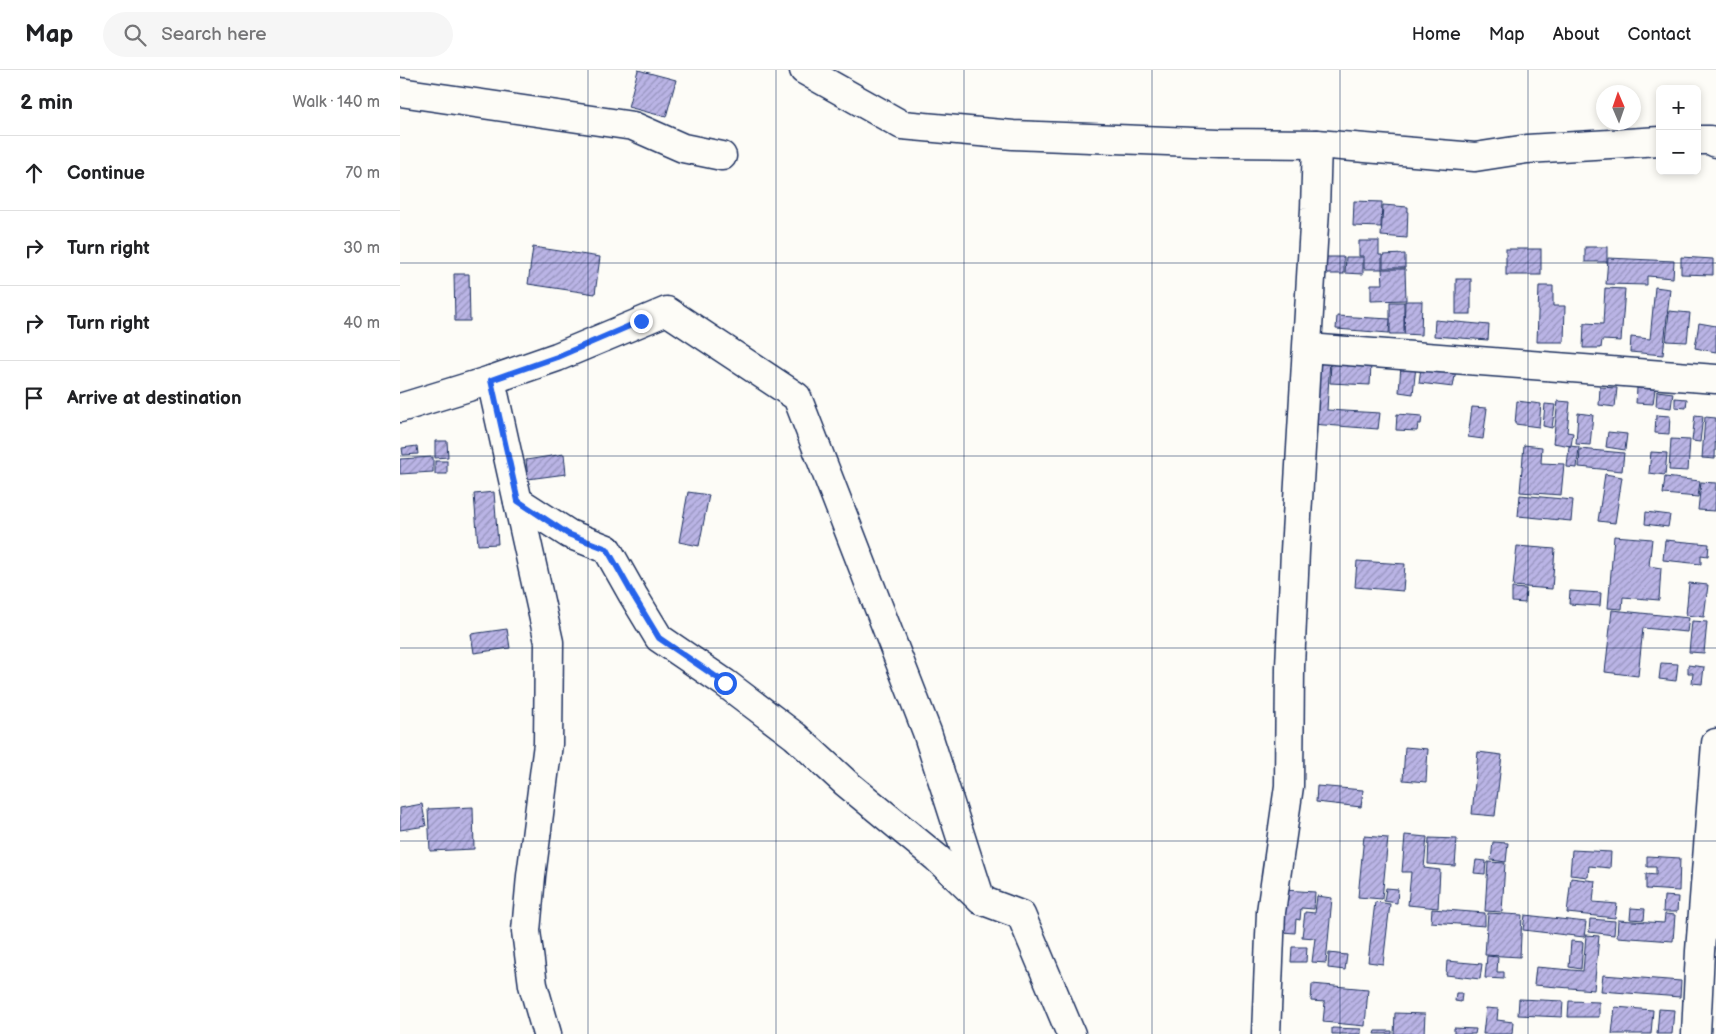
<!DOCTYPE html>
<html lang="en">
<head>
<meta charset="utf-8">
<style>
	body { margin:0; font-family:"Balsamiq Sans",sans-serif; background:#f6f6f6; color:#202124 }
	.controls { position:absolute; right:15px; top:15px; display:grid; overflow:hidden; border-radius:8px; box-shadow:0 2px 8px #0003 }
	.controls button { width:45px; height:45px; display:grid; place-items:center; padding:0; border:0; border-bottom:1px solid #e0e0e0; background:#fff; color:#202124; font:25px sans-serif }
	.compass { position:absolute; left:1196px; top:15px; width:45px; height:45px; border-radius:50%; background:#fff; box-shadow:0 2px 8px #0003; rotate:358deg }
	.stop { position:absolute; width:15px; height:15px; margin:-11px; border:4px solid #2563eb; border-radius:50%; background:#fff }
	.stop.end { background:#2563eb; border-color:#fff; box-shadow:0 1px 5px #0008 }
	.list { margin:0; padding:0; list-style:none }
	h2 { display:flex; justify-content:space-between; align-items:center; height:65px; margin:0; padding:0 20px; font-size:21px }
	h2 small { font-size:16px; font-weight:400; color:#757577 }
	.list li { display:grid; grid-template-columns:32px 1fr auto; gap:15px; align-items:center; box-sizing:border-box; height:75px; padding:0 20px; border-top:1px solid #e0e0e0 }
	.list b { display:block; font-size:19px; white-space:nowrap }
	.list em { font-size:16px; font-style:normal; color:#757577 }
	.icon { flex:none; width:28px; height:28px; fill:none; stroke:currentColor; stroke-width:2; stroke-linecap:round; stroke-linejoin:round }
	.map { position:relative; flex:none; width:1316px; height:964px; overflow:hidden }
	header { display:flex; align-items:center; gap:30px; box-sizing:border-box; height:70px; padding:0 25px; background:#fff; border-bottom:1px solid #e0e0e0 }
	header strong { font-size:24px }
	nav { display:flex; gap:28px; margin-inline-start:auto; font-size:18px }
	.search { width:350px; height:45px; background:#f6f6f6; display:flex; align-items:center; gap:12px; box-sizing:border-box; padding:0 18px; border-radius:28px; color:#757577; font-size:19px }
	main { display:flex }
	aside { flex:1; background:#fff }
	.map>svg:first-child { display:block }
	.building { fill:url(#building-hatch); stroke:#1b2f5e }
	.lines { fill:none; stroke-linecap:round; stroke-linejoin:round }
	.street-casing { stroke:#1b2f5e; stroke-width:31 }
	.street { stroke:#fdfcf7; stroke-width:28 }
	.route { stroke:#2563eb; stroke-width:6 }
	.grid { fill:none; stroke:#1b2f5e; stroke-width:1; stroke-opacity:0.55 }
</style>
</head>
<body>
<header>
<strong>Map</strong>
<div class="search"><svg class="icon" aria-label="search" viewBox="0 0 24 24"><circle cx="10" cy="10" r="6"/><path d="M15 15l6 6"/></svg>Search here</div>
<nav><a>Home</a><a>Map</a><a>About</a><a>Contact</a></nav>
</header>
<main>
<aside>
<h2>2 min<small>Walk · 140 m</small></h2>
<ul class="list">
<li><svg class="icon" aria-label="ahead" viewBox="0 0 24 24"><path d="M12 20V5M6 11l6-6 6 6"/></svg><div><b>Continue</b></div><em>70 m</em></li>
<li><svg class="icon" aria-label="right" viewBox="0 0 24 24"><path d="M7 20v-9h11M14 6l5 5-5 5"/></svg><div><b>Turn right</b></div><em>30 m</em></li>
<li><svg class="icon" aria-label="right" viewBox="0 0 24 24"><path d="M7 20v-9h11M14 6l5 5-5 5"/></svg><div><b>Turn right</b></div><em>40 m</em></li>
<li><svg class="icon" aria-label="arrive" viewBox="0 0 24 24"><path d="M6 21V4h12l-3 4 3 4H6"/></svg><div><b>Arrive at destination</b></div></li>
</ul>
</aside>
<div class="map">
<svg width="1316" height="964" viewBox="0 0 1316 964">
	<defs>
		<pattern id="building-hatch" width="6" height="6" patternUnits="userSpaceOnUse" patternTransform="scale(1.25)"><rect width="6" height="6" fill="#bab4e5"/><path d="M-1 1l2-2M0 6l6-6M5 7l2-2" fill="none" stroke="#9693bd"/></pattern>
	</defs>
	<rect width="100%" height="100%" fill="#fdfcf7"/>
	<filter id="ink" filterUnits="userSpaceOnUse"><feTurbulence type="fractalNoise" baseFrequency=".02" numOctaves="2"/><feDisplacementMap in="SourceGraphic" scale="10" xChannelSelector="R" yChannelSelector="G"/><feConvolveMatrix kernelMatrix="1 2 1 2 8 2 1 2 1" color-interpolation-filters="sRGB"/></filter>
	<g filter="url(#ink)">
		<g class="building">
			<path d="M238,0L276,10L266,47L228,37Z"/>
			<path d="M954,131L982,132L981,157L953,156Z"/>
			<path d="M983,135L1008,137L1007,168L981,166Z"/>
			<path d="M959,171H979V185H982V199H964V186H959Z"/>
			<path d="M133,177L200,187L195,224L128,214Z"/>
			<rect x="1185" y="177" width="22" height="15"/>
			<rect x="1106" y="179" width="35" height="26"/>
			<path d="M1005,184V198H983V185Z"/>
			<rect x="926" y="187" width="18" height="17"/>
			<path d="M946,187H963V204L945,203Z"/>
			<path d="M1281,187L1313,189V205L1281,204Z"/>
			<path d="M1208,188L1274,191L1273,208L1247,206V215L1206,214Z"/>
			<path d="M982,199H1005L1006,230L971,231V214H983Z"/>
			<path d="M54,204H69L70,251H55Z"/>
			<rect x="1056" y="209" width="15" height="35"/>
			<path d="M1139,216H1153V236H1165L1164,272H1137Z"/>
			<path d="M1255,217L1270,219L1263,285L1230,282L1231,267L1250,269Z"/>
			<path d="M1205,218L1225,219L1221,271L1202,270L1201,278H1183L1184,253L1203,254Z"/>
			<path d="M1005,231H1022L1021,265L1004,264Z"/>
			<rect x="990" y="232" width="14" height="32"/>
			<path d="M1269,241L1290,243L1287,272L1266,271Z"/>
			<path d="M937,246L990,249L989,263L936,259Z"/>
			<path d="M1035,250L1089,255L1088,270L1034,266Z"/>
			<path d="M1299,253L1316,256V282L1295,278Z"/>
			<path d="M915,288L930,289L927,340L980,343L978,359L911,354Z"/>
			<path d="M931,291L971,294L970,315L930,313Z"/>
			<path d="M1001,295L1016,296L1013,324L999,322Z"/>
			<path d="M1021,297L1056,300L1053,317L1019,313Z"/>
			<path d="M1200,317L1217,318L1215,337L1199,335Z"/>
			<path d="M1237,318L1255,319L1253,334L1236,333Z"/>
			<path d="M1257,321L1273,323L1271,338L1256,336Z"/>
			<path d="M1275,328L1287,329L1286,338L1275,337Z"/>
			<path d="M1117,331L1141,334L1139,357L1115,354Z"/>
			<path d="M1158,331L1170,332L1167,362L1173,363L1171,376L1153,373Z"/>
			<path d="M1145,334L1155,335L1152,358L1143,356Z"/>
			<path d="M1072,337L1087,338L1083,369L1068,367Z"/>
			<path d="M1178,343L1193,345L1190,375L1176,374Z"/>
			<path d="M997,344L1022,346L1021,354H1018L1017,361L996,360Z"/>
			<path d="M1256,345L1270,346L1269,364L1255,363Z"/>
			<path d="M1295,345L1303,346L1300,372L1292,371Z"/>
			<path d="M1305,347L1316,348L1315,389L1302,388Z"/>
			<path d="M1208,362L1227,364L1225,380L1206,377Z"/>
			<path d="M1271,369L1290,370L1288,401L1269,400Z"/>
			<path d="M35,371H47L48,387L35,388Z"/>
			<path d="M1124,375L1142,377L1141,393L1164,394L1161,425L1120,422Z"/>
			<path d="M17,376L18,384L3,385L2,378Z"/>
			<path d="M1169,376L1179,377L1177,398L1167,397Z"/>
			<path d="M1180,379L1224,383L1222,401L1179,397Z"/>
			<path d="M1251,382L1267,383L1265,405L1249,403Z"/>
			<path d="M164,384L166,404L128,409L126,390Z"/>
			<path d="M33,387V402L0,404V389Z"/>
			<rect x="35" y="391" width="12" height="13"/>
			<path d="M1205,404L1222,407L1215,453L1198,451Z"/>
			<path d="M1265,407L1300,411L1298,427L1263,424Z"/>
			<path d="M1301,412L1316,413L1315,441L1298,440Z"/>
			<path d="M94,422L98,474L78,475L74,424Z"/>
			<path d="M288,422L309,425L299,476L279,472Z"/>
			<path d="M1120,425L1173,430L1171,451L1118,446Z"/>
			<path d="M1246,442L1270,445L1268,457L1245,454Z"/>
			<path d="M1214,466L1252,469L1249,496L1261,498L1259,530L1223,527L1222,539L1208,538Z"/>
			<path d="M1265,470L1309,474L1308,486L1301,485V494L1263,490Z"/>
			<path d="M1117,476L1155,479L1152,519L1113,516Z"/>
			<path d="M957,491L1005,494L1003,521L955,517Z"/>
			<path d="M1289,513L1308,515L1304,547L1286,545Z"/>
			<path d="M1112,518L1126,519L1125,533L1112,532Z"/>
			<path d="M1170,521L1201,523L1200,536L1169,534Z"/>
			<path d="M1212,540L1289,548L1287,562L1243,558L1238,606L1205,602Z"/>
			<path d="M1292,551L1307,552L1304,583L1289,582Z"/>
			<path d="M107,559L110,578L74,583L71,564Z"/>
			<path d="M1261,593L1278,594L1276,611L1259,609Z"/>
			<path d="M1288,595L1304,597L1302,614L1292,613L1293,603H1288Z"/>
			<path d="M1005,677L1028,679L1026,712L1003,710Z"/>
			<path d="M1078,682L1102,685L1095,746L1072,744Z"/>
			<path d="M917,716L963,720L961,737L916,732Z"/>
			<path d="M22,734L26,756L0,760V738Z"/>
			<path d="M73,737L74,779L30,781L28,739Z"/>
			<path d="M1005,765L1027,767L1024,798L1040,800L1038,838L1008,835L1011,802H1002Z"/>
			<path d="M964,766L988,768L982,829L958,827Z"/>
			<path d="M1029,768L1057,769L1055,796L1028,794Z"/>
			<path d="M1093,772L1108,773L1106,792L1091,790Z"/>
			<path d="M1172,780L1211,782L1210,798L1189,796L1188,807L1170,805Z"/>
			<path d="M1247,786L1280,788L1279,821L1246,819V804L1256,805V797H1247Z"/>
			<path d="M1076,790L1086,791L1085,804L1074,803Z"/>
			<path d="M1088,792L1105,793L1102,842L1085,841Z"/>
			<path d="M1171,808L1195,811L1193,832L1217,834L1215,848L1167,843Z"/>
			<path d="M986,818L998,819L997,833L984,831Z"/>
			<path d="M884,820L915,822L914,839L901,838L900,850L896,849L895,863L882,862Z"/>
			<path d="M917,826L932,828L926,893L912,892L915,868L902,867L905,842L915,843Z"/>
			<path d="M1264,826L1278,827L1277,842H1263Z"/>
			<path d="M975,832L990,834L983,894L968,892Z"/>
			<path d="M1231,838L1245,839L1244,850L1230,849Z"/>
			<path d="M1032,839L1085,843V856L1031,852Z"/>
			<path d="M1088,843L1122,845L1120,887L1085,885Z"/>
			<path d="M1265,844L1275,845L1273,871L1217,867L1218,850L1264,853Z"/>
			<path d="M1125,845L1186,852L1184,867L1123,860Z"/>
			<path d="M1190,849L1215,851L1214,865L1189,862Z"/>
			<path d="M1186,865L1199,866L1194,920L1134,915L1136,897L1183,901Z"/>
			<path d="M1171,871L1183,872L1181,899L1169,897Z"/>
			<path d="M892,877H907L906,892H891Z"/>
			<path d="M929,883L947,885L945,900L928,898Z"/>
			<path d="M1087,886L1098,887L1097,902H1104V909L1085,908Z"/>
			<path d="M1047,891L1082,894L1080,909L1046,905Z"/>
			<path d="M1203,905L1281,911L1280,927L1201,921Z"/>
			<path d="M912,914L968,919L965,956L923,952L925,932L911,931Z"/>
			<path d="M1056,923H1062L1061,932L1055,931Z"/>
			<path d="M1119,929L1163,931L1162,947L1118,945Z"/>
			<path d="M1169,931L1199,932V947H1168Z"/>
			<path d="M1215,937L1253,940L1251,964H1212Z"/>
			<path d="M1086,938L1098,939L1097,950L1113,952L1112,964H1083Z"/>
			<path d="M1259,939L1274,940L1272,964H1257Z"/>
			<path d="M995,943L1025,944L1024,964H994Z"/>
			<path d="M932,958L961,959V964H932Z"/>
			<path d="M1054,958L1076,959L1075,964H1054Z"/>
			<path d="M976,961H992V964H975Z"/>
		</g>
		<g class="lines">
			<g class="street-casing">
				<g id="street">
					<path d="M404,0L502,55L613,65L819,73L917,74L1075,87L1127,79L1260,71"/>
					<path d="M0,22L233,56L283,78L322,86"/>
					<path d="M1297,70H1310L1316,73"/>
					<path d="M908,278L1316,309"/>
					<path d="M91,310L149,572L148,674L131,806L126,861L133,915L147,964"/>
					<path d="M0,338L91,310L157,287L267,241L397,327L527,662L581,830"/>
					<path d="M118,431L169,464L207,479L233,525L259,568L325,613L395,666L446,713L537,788L581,830L621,845L671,964"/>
					<path d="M866,964L871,842L889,716L890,597L895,481L915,139L917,74"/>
					<path d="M1296,964L1300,881L1316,673"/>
				</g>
			</g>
			<use href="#street" class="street"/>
		</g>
	</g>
	<g class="lines" filter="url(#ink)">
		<path class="route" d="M241,251L157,287L91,310L118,431L168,464L207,479L233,525L259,568L325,613"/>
	</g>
	<path class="grid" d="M188,0V964M376,0V964M564,0V964M752,0V964M940,0V964M1128,0V964M0,193H1316M0,386H1316M0,578H1316M0,771H1316"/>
</svg>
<div class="controls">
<button>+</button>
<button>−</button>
</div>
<svg class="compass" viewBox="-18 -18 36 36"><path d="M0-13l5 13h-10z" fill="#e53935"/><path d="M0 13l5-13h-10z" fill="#757577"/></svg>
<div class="stop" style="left:325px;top:613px"></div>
<div class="stop end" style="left:241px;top:251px"></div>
</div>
</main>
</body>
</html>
